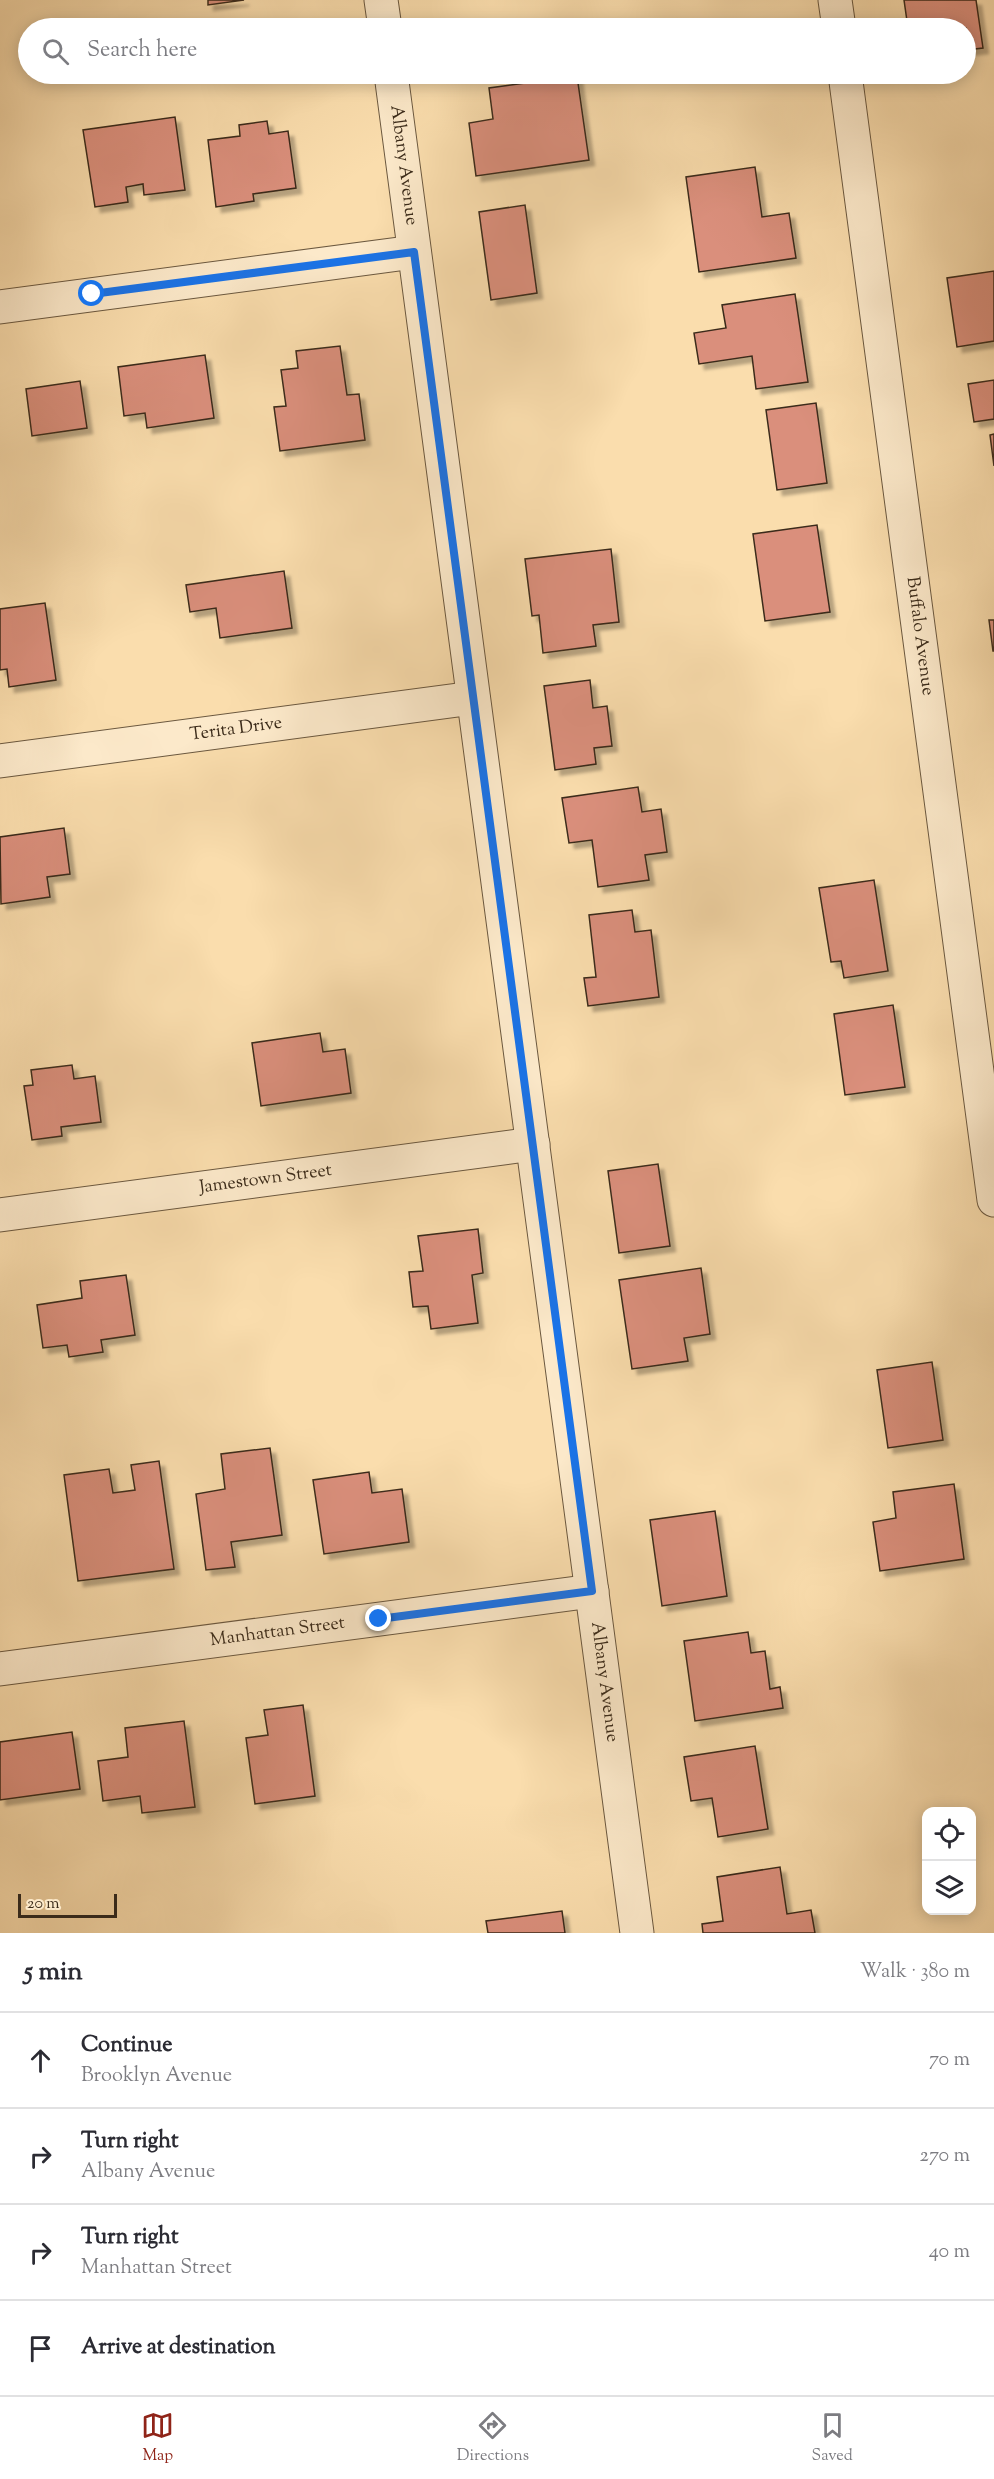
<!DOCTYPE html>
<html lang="en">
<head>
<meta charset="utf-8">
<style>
	body { margin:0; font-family:"Sorts Mill Goudy",serif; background:#f2f2f3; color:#2b2b33 }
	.controls { position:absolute; right:18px; bottom:18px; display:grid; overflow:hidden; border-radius:12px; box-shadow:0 3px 15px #0003 }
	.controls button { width:54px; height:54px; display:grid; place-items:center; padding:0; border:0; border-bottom:2px solid #e1e1e2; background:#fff; color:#2b2b33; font:30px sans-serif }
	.scale { position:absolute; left:18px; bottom:15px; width:99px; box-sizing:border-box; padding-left:6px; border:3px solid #3b2b1a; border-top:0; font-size:16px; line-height:21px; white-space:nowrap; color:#3b2b1a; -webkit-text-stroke:4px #fce9ca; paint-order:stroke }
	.stop { position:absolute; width:18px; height:18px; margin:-14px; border:4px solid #1a73e8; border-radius:50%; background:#fff }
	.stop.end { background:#1a73e8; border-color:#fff; box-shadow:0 2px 6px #0008 }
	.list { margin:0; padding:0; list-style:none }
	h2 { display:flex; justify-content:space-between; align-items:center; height:78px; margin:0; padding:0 24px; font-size:26px }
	h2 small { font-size:20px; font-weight:400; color:#7c7c81 }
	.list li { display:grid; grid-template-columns:39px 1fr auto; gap:18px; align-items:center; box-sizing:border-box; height:96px; padding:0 24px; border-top:2px solid #e1e1e2 }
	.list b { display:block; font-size:22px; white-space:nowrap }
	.list p { margin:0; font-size:20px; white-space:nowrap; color:#7c7c81 }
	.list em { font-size:20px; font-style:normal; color:#7c7c81 }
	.icon { flex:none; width:33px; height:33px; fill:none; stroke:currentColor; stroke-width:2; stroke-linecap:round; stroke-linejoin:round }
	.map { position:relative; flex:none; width:994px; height:1933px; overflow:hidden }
	.search { position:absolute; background:#fff; box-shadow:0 3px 15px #0003; left:18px; right:18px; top:18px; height:66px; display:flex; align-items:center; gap:15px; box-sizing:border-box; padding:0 21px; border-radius:33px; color:#7c7c81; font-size:22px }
	.sheet { height:462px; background:#fff }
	nav { display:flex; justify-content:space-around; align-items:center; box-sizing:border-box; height:84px; border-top:2px solid #e1e1e2; background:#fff; font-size:16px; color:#7c7c81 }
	nav a { display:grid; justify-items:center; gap:3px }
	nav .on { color:#8f2418 }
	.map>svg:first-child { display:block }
	.building { fill:#da8f7b; stroke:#3b2b1a; stroke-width:1.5; filter:url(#shadow) }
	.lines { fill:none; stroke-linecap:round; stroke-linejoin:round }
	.minor-casing { stroke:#6b583f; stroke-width:35 }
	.minor { stroke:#fce9ca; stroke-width:33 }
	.route { stroke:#1a73e8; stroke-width:8 }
	.labels { text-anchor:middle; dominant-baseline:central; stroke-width:4.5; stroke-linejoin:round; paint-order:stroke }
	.street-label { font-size:18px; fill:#3b2b1a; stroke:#fce9ca }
</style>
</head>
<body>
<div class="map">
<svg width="994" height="1933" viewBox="0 0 994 1933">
	<defs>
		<filter id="shadow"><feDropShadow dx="5.5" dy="5.5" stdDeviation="1.5" flood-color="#0004"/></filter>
	</defs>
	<rect width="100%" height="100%" fill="#faddad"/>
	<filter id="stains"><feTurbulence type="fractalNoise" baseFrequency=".00333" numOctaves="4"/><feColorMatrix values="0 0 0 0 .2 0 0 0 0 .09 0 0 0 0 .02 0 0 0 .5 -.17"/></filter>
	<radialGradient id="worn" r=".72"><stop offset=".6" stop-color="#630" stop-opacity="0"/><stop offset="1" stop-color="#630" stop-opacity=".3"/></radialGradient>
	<g class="building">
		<path d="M208,0H244L208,5Z"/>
		<path d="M904,0H976L983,48L966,50V28H908Z"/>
		<path d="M577,76L589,160L476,176L469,123L493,119L489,88Z"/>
		<path d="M175,117L185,190L144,195L143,184L126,187L128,202L95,207L83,130Z"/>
		<path d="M267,121L269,134L288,131L296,188L253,194L254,201L216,207L208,140L240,136L239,125Z"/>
		<path d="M755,167L762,217L789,213L796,258L699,272L686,177Z"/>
		<path d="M525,205L537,293L491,300L479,212Z"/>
		<path d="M994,271V341L957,347L947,278Z"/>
		<path d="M795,294L808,382L756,389L752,356L699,364L694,333L726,328L722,305Z"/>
		<path d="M340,346L347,395L359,394L365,440L280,451L274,407L286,406L281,370L298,368L296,351Z"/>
		<path d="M205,355L214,418L147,428L145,413L124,416L118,367Z"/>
		<path d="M994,380V419L974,422L968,384Z"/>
		<path d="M80,381L87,428L32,436L26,389Z"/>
		<path d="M816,403L827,483L777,490L766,410Z"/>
		<path d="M994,434V466L990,435Z"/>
		<path d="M817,525L830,612L765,621L753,534Z"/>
		<path d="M611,549L619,622L593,625L596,646L543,653L539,615L532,616L525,559Z"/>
		<path d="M284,571L292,628L220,638L216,608L190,612L186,585Z"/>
		<path d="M45,603L56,680L9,687L7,669L0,670V609Z"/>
		<path d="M989,620H994V651H993Z"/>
		<path d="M590,680L593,708L607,706L612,746L594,748L596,764L555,770L544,686Z"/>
		<path d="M638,787L642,812L661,809L667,852L645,855L649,880L598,887L592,840L569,843L562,798Z"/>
		<path d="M64,828L70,874L47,877L50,897L1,904L0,837Z"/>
		<path d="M874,880L888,971L844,978L841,961L831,962L819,888Z"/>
		<path d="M632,910L635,932L651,930L659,997L588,1006L584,978L596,977L589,915Z"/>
		<path d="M893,1005L905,1087L845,1095L834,1014Z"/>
		<path d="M320,1033L323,1052L345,1049L351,1093L261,1106L252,1043Z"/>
		<path d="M72,1065L74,1079L95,1076L101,1122L61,1127L62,1136L32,1140L24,1086L33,1085L31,1070Z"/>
		<path d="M658,1164L670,1246L619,1253L608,1171Z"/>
		<path d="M478,1229L483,1273L472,1275L478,1323L431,1329L428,1306L413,1307L409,1272L423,1271L418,1236Z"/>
		<path d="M701,1268L710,1334L684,1338L688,1361L632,1369L619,1280Z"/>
		<path d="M126,1275L135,1335L101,1340L103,1352L69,1357L67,1345L43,1348L37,1305L82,1298L80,1281Z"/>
		<path d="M932,1362L943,1440L888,1448L877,1370Z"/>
		<path d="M270,1448L282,1535L231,1542L235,1567L206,1570L196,1494L225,1489L221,1454Z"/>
		<path d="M159,1461L174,1569L78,1581L64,1475L109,1469L113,1493L135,1490L131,1465Z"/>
		<path d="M369,1472L372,1493L402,1489L409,1542L324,1554L313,1480Z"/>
		<path d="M954,1484L964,1559L880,1571L873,1522L896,1518L893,1492Z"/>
		<path d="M715,1511L727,1596L662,1606L650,1520Z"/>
		<path d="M748,1632L751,1653L765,1651L770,1689L780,1687L783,1708L695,1721L684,1641Z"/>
		<path d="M303,1705L315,1796L255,1804L246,1738L268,1735L264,1710Z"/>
		<path d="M184,1721L195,1807L142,1813L140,1796L103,1801L98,1761L128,1757L125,1728Z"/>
		<path d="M72,1732L80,1789L0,1800V1742Z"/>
		<path d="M755,1746L768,1829L718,1837L712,1798L691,1801L684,1757Z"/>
		<path d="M780,1867L787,1914L811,1910L815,1933H703L702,1924L723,1921L717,1877Z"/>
		<path d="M562,1911L565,1933H488L486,1921Z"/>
	</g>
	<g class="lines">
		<g class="minor-casing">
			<g id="minor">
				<path d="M381,0L385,28"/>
				<path d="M835,0L839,28"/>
				<path id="s1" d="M391,74L637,1933"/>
				<path id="s2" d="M845,74L994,1200"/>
				<path d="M0,307L414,252"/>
				<path id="s3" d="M0,761L473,698"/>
				<path id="s4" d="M0,1215L533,1144"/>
				<path id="s5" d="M0,1669L592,1591"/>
			</g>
		</g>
		<use href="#minor" class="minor"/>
	</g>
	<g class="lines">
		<path class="route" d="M92,294L414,252L592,1591L379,1619"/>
	</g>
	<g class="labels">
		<g class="street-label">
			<text stroke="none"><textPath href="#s1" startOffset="92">Albany Avenue</textPath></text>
			<text stroke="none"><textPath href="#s2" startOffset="567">Buffalo Avenue</textPath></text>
			<text stroke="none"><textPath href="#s3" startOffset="238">Terita Drive</textPath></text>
			<text stroke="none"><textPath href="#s4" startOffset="268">Jamestown Street</textPath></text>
			<text stroke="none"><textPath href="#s5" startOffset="280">Manhattan Street</textPath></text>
			<text stroke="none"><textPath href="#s1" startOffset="1622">Albany Avenue</textPath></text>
		</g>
	</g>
	<rect width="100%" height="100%" filter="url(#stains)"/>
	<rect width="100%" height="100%" fill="url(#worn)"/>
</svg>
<div class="controls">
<button><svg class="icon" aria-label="locate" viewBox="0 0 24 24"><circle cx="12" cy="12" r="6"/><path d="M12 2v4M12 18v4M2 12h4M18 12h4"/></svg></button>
<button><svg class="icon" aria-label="layers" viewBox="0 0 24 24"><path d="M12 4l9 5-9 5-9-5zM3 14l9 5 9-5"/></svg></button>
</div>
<div class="scale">20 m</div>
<div class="stop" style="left:92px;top:294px"></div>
<div class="stop end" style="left:379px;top:1619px"></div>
<div class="search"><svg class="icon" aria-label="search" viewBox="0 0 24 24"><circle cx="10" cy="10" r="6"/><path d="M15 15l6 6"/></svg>Search here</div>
</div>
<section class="sheet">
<h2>5 min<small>Walk · 380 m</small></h2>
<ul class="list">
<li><svg class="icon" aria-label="ahead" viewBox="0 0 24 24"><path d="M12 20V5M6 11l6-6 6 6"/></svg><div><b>Continue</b><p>Brooklyn Avenue</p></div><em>70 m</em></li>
<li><svg class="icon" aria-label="right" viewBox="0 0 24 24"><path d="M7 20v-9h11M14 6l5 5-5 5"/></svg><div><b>Turn right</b><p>Albany Avenue</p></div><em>270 m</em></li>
<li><svg class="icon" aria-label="right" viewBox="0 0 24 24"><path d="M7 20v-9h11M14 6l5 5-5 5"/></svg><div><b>Turn right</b><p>Manhattan Street</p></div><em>40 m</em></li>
<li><svg class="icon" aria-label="arrive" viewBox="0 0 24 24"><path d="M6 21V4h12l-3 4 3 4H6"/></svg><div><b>Arrive at destination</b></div></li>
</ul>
</section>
<nav>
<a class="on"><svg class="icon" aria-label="map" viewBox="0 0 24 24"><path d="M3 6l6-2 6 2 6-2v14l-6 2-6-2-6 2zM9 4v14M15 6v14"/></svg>Map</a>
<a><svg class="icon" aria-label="directions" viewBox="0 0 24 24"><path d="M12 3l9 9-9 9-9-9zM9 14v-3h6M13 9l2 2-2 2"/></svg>Directions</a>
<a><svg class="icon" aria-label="saved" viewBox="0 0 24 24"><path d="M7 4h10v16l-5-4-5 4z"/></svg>Saved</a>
</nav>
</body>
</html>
